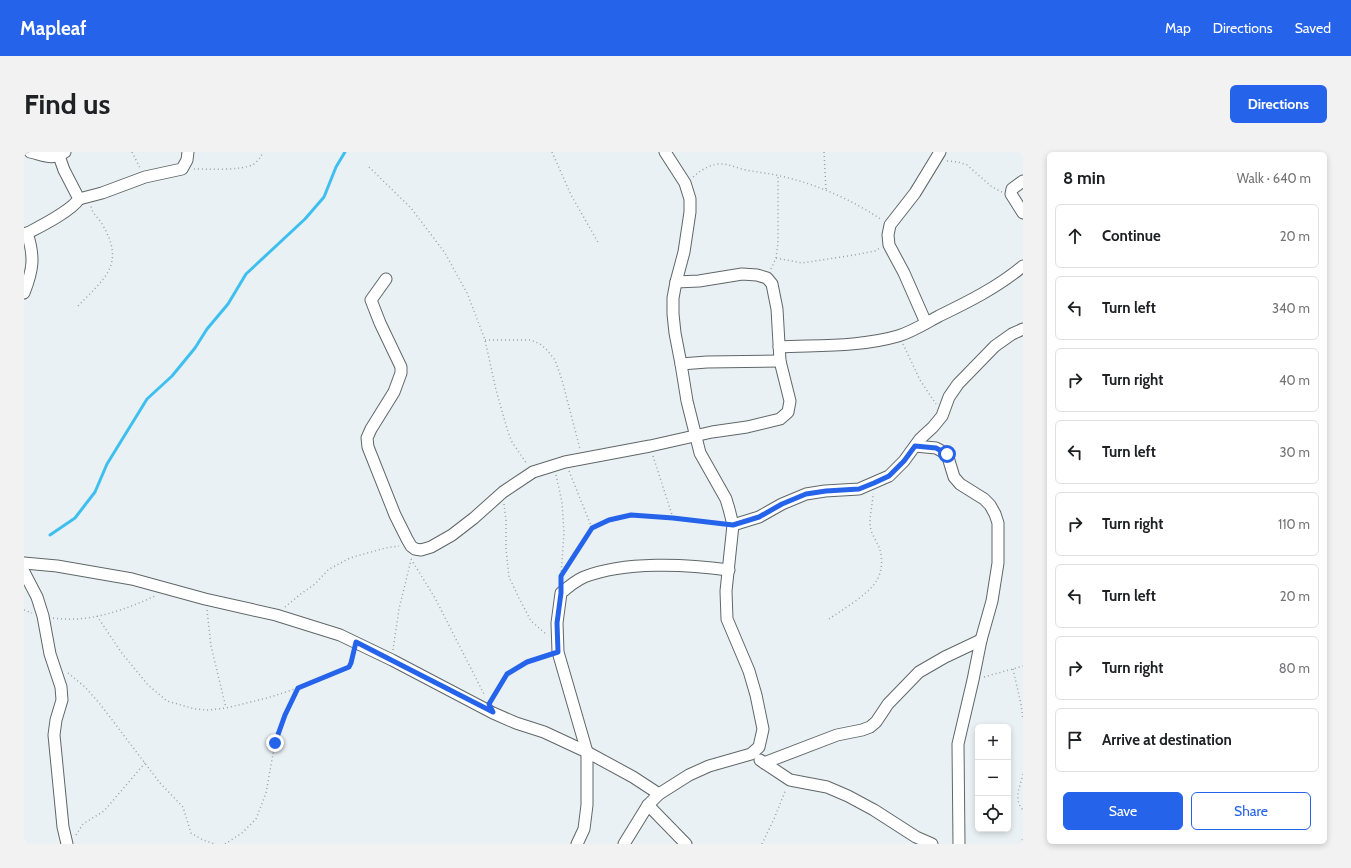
<!DOCTYPE html>
<html lang="en">
<head>
<meta charset="utf-8">
<style>
	body { margin:0; font-family:Cabin,sans-serif; background:#f2f2f2; color:#202124 }
	.controls { position:absolute; right:12px; bottom:12px; display:grid; overflow:hidden; border-radius:6px; box-shadow:0 2px 6px #0003 }
	.controls button { width:36px; height:36px; display:grid; place-items:center; padding:0; border:0; border-bottom:1px solid #e0e0e0; background:#fff; color:#202124; font:20px sans-serif }
	.stop { position:absolute; width:12px; height:12px; margin:-9px; border:3px solid #2563eb; border-radius:50%; background:#fff }
	.stop.end { background:#2563eb; border-color:#fff; box-shadow:0 1px 4px #0008 }
	.list { margin:0; padding:0; list-style:none }
	h2 { display:flex; justify-content:space-between; align-items:center; height:52px; margin:0; padding:0 16px; font-size:17px }
	h2 small { font-size:13px; font-weight:400; color:#757577 }
	.list li { display:grid; grid-template-columns:26px 1fr auto; gap:12px; align-items:center; box-sizing:border-box; height:64px; margin:0 8px 8px; padding:0 8px; border:1px solid #e0e0e0; border-radius:6px }
	.list b { display:block; font-size:15px; white-space:nowrap }
	.list em { font-size:13px; font-style:normal; color:#757577 }
	.actions { display:flex; gap:8px; padding:12px 16px }
	.actions a { flex:1; padding:9px 0; border:1px solid #2563eb; border-radius:6px; text-align:center; font-size:14px; color:#2563eb }
	.actions .main { background:#2563eb; color:#fff }
	.icon { flex:none; width:22px; height:22px; fill:none; stroke:currentColor; stroke-width:2; stroke-linecap:round; stroke-linejoin:round }
	.map { position:relative; flex:none; width:999px; height:692px; overflow:hidden; border-radius:6px }
	header { display:flex; align-items:center; gap:24px; box-sizing:border-box; height:56px; padding:0 20px; background:#2563eb; color:#fff }
	header strong { font-size:19px }
	nav { display:flex; gap:22px; margin-inline-start:auto; font-size:14px }
	.intro { display:flex; align-items:center; justify-content:space-between; box-sizing:border-box; height:96px; padding:0 24px }
	h1 { margin:0; font-size:28px }
	.button { padding:10px 18px; border-radius:6px; background:#2563eb; color:#fff; font-size:14px; font-weight:700 }
	main { display:flex; gap:24px; padding:0 24px }
	aside { flex:1; background:#fff; border-radius:6px; box-shadow:0 2px 6px #0003 }
	.map>svg:first-child { display:block }
	.lines { fill:none; stroke-linecap:round; stroke-linejoin:round }
	.stream { stroke:#3ebff0; stroke-width:3 }
	.minor-casing { stroke:#606769; stroke-width:13 }
	.path { stroke:#9ca1a3; stroke-width:1.5; stroke-dasharray:1 3; stroke-linecap:butt }
	.minor { stroke:#fff; stroke-width:11 }
	.route { stroke:#2563eb; stroke-width:5 }
</style>
</head>
<body>
<header>
<strong>Mapleaf</strong>
<nav><a>Map</a><a>Directions</a><a>Saved</a></nav>
</header>
<div class="intro"><h1>Find us</h1><a class="button">Directions</a></div>
<main>
<div class="map">
<svg width="999" height="692" viewBox="0 0 999 692">
	<rect width="100%" height="100%" fill="#eaf1f4"/>
	<g class="lines">
		<path class="stream" d="M26,383L51,366L71,340L83,312L123,247L148,224L171,196L183,177L204,152L222,122L281,67L300,45L312,15L321,0"/>
		<g class="minor-casing">
			<g id="minor">
				<path d="M6,0C20,3 28,9 41,0"/>
				<path d="M999,29L988,37L987,42L999,61"/>
				<path d="M55,47L78,41L121,25L158,17L163,8L164,0"/>
				<path d="M0,83C15,75 46,60 55,47L40,18L35,4"/>
				<path d="M362,127L347,148L356,171L377,215V221L370,240L347,277L343,286L344,295L371,363L383,387L387,394L391,397L397,398L407,395L428,383L450,366L479,340L509,320L541,310L626,294L688,280L723,275L756,267L764,260L766,249L756,209L753,157L748,132L743,126L733,123L718,122L675,129L652,130"/>
				<path d="M0,141C9,118 11,105 3,81"/>
				<path d="M902,171L880,121L865,93L864,83L866,73L891,41L916,0"/>
				<path d="M755,195C794,193 836,195 874,184C888,180 902,171 915,164C944,150 974,135 999,114"/>
				<path d="M657,212L683,210L756,209"/>
				<path d="M891,294L912,296L923,302L930,325L936,332L960,347L966,353L971,362L974,371V411L968,449L957,488L949,528L934,592L935,692"/>
				<path d="M709,373L735,365L758,352L782,342L801,339L835,337L865,324L880,309L896,287L909,275L918,264L925,245L934,232L971,194L988,182L999,177"/>
				<path d="M0,411L33,414L108,427L181,447L252,463L316,483L368,508L469,561L492,571L520,580L563,600L609,625L635,642"/>
				<path d="M0,420L13,445L19,464L26,502L37,535L38,548L32,568L30,583L39,675L43,692"/>
				<path d="M736,608L766,628L803,635L824,644L850,658L892,685L908,692"/>
				<path d="M740,611L813,583L838,578L846,575L852,570L864,552L895,520L921,505L957,488"/>
				<path d="M624,653L662,692"/>
				<path d="M553,692L560,677L563,653V600L534,500L533,471L537,441C544,435 551,429 560,425C601,409 662,412 705,418"/>
				<path d="M600,692L624,653L635,642L665,623L685,614L727,602L735,595L739,577L732,543L725,519L703,467L702,439L709,373L705,357L702,347L676,301L663,249L657,212L651,181L649,162V146L652,130L660,100L666,60V47L661,31L641,0"/>
			</g>
		</g>
		<g class="path">
			<path d="M108,0L116,16"/>
			<path d="M528,0L547,43L575,92"/>
			<path d="M800,0L802,38"/>
			<path d="M923,9L934,10L943,13L968,35L978,40"/>
			<path d="M345,15L387,56L421,101L444,143L461,188L472,238L484,280L488,290L503,312"/>
			<path d="M170,17C184,17 218,19 230,12C234,9 237,5 239,0"/>
			<path d="M669,25C676,19 683,14 693,12C704,11 712,16 722,18C732,20 742,21 752,23C790,31 827,47 858,68"/>
			<path d="M752,106L778,111L830,103L851,99L856,96"/>
			<path d="M747,117L752,106L754,91V23"/>
			<path d="M54,154C81,126 102,112 78,72C75,66 68,62 67,54"/>
			<path d="M461,188H507L516,192L523,198L531,208L538,228L556,297"/>
			<path d="M879,192L896,228L912,252"/>
			<path d="M629,304L649,366"/>
			<path d="M545,319L568,376"/>
			<path d="M532,323L538,350L540,381L537,423"/>
			<path d="M480,352L482,368V397L485,425L495,446L507,469L522,482"/>
			<path d="M387,407L411,446L461,544"/>
			<path d="M537,425L568,376L585,368L607,363L649,366L698,371"/>
			<path d="M261,455L278,441L291,432L305,417L311,414L326,406L361,396L375,394"/>
			<path d="M0,458L8,461"/>
			<path d="M183,458L187,494L202,556"/>
			<path d="M73,464L97,500L124,533L143,549L171,557L184,558L202,556L243,546L274,536L325,515L327,511L330,501"/>
			<path d="M29,466C65,471 98,459 131,444"/>
			<path d="M805,467C818,458 843,443 851,431C858,422 859,408 856,398C854,391 849,385 847,378C844,367 849,353 849,341"/>
			<path d="M369,498L375,457L387,408"/>
			<path d="M989,517L997,552L999,568"/>
			<path d="M44,521L61,535L76,552L136,631L159,655L167,681L179,688L191,692"/>
			<path d="M960,525L999,514"/>
			<path d="M467,548L483,522L503,510L524,503"/>
			<path d="M999,622C996,635 989,647 999,658"/>
			<path d="M52,683L59,672L80,659L121,611"/>
			<path d="M201,692L218,681L232,667L242,641L251,591L261,563L274,536"/>
			<path d="M738,692L750,667L762,637"/>
			<path d="M997,692L999,686"/>
		</g>
		<use href="#minor" class="minor"/>
	</g>
	<g class="lines">
		<path class="route" d="M251,591L261,563L274,536L325,515L327,511L332,490L469,560L465,552L483,522L503,510L534,500L533,471L537,441V424L568,376L585,368L607,363L649,366L709,373L735,365L758,352L782,342L802,339L835,337L850,331L865,324L880,309L891,294L912,296L923,302"/>
	</g>
</svg>
<div class="controls">
<button>+</button>
<button>−</button>
<button><svg class="icon" aria-label="locate" viewBox="0 0 24 24"><circle cx="12" cy="12" r="6"/><path d="M12 2v4M12 18v4M2 12h4M18 12h4"/></svg></button>
</div>
<div class="stop" style="left:923px;top:302px"></div>
<div class="stop end" style="left:251px;top:591px"></div>
</div>
<aside>
<h2>8 min<small>Walk · 640 m</small></h2>
<ul class="list">
<li><svg class="icon" aria-label="ahead" viewBox="0 0 24 24"><path d="M12 20V5M6 11l6-6 6 6"/></svg><div><b>Continue</b></div><em>20 m</em></li>
<li><svg class="icon" aria-label="left" viewBox="0 0 24 24"><path d="M17 20v-9H6M10 6l-5 5 5 5"/></svg><div><b>Turn left</b></div><em>340 m</em></li>
<li><svg class="icon" aria-label="right" viewBox="0 0 24 24"><path d="M7 20v-9h11M14 6l5 5-5 5"/></svg><div><b>Turn right</b></div><em>40 m</em></li>
<li><svg class="icon" aria-label="left" viewBox="0 0 24 24"><path d="M17 20v-9H6M10 6l-5 5 5 5"/></svg><div><b>Turn left</b></div><em>30 m</em></li>
<li><svg class="icon" aria-label="right" viewBox="0 0 24 24"><path d="M7 20v-9h11M14 6l5 5-5 5"/></svg><div><b>Turn right</b></div><em>110 m</em></li>
<li><svg class="icon" aria-label="left" viewBox="0 0 24 24"><path d="M17 20v-9H6M10 6l-5 5 5 5"/></svg><div><b>Turn left</b></div><em>20 m</em></li>
<li><svg class="icon" aria-label="right" viewBox="0 0 24 24"><path d="M7 20v-9h11M14 6l5 5-5 5"/></svg><div><b>Turn right</b></div><em>80 m</em></li>
<li><svg class="icon" aria-label="arrive" viewBox="0 0 24 24"><path d="M6 21V4h12l-3 4 3 4H6"/></svg><div><b>Arrive at destination</b></div></li>
</ul>
<div class="actions"><a class="main">Save</a><a>Share</a></div>
</aside>
</main>
</body>
</html>
